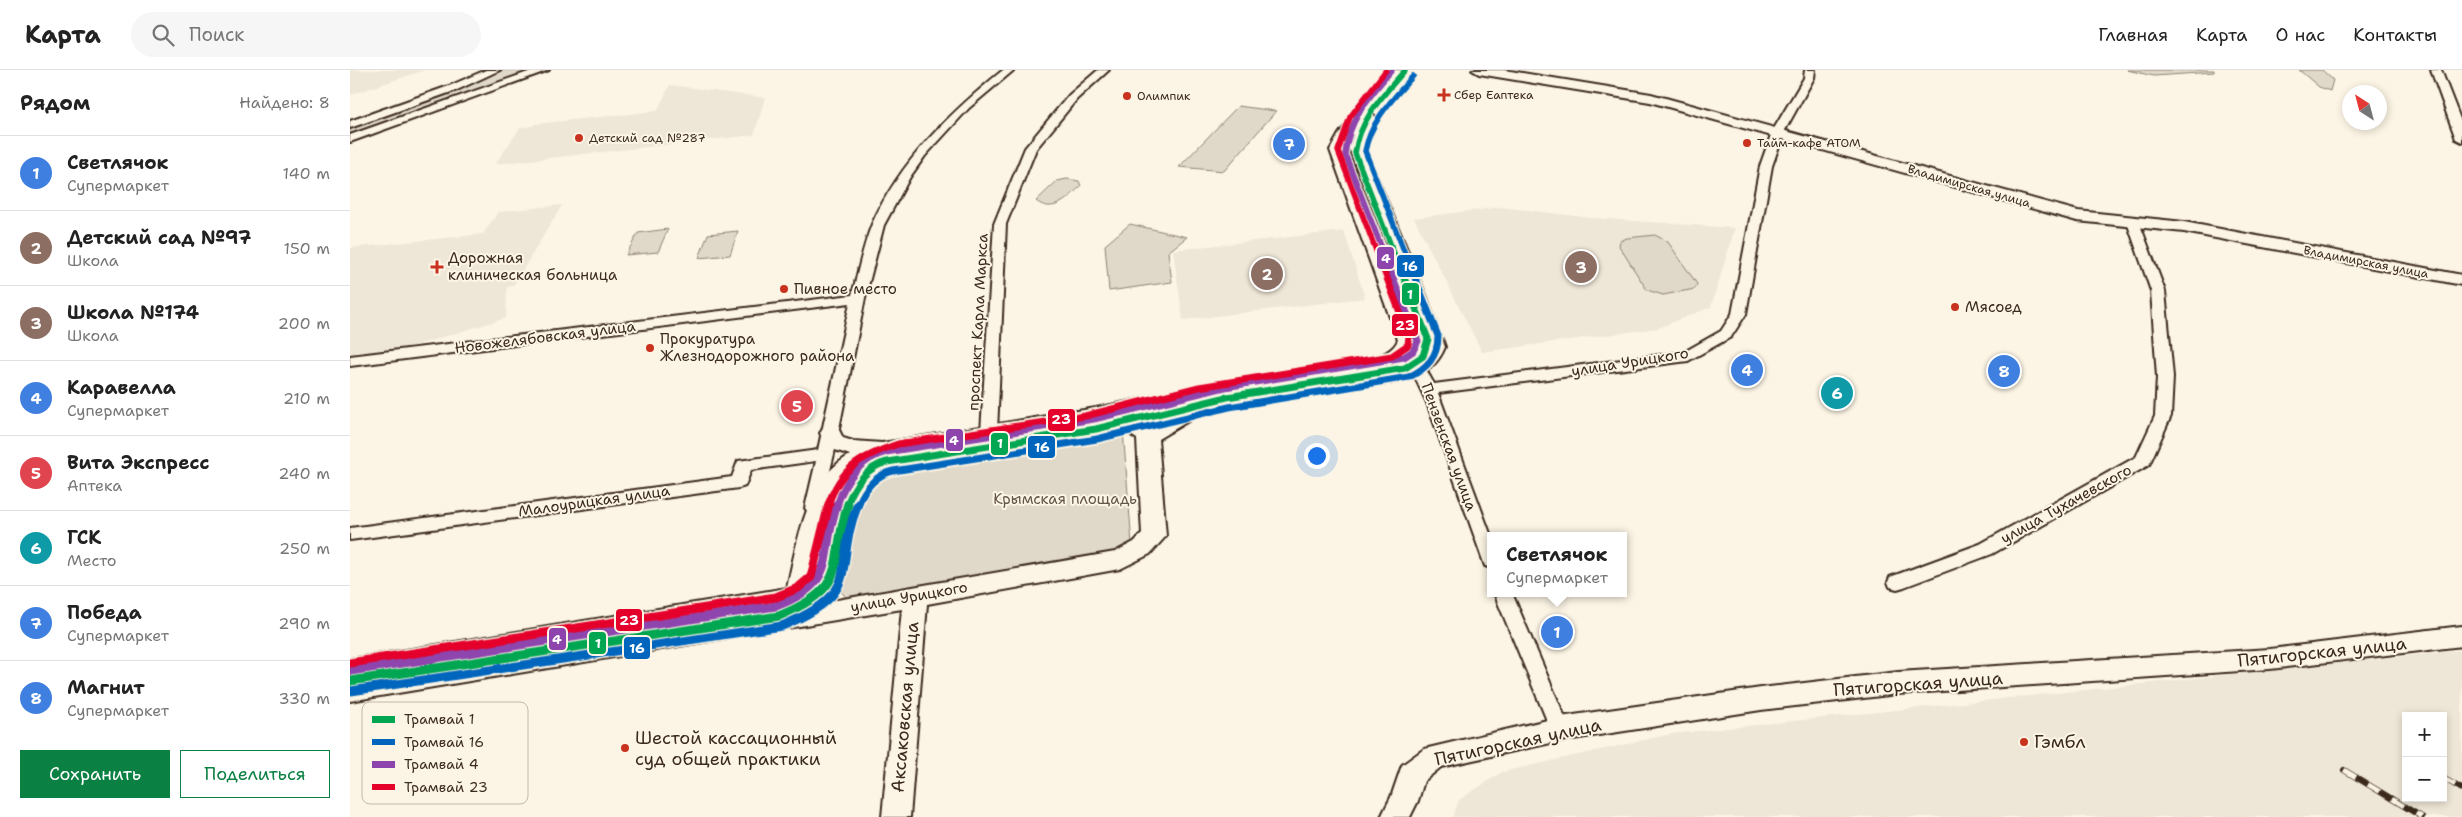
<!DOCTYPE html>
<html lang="ru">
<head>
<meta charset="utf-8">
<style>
	body { margin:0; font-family:"Shantell Sans",sans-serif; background:#f6f6f6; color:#222 }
	.controls { position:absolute; right:15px; bottom:15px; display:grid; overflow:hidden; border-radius:0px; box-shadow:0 2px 8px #0003 }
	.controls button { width:45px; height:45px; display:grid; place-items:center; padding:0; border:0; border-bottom:1px solid #e0e0e0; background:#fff; color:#222; font:25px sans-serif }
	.compass { position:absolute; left:1992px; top:15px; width:45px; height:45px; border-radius:50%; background:#fff; box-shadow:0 2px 8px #0003; rotate:324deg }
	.you { position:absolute; left:966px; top:385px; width:18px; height:18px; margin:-12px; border:4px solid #fff; border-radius:50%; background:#1a73e8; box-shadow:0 0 0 8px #1a73e833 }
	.badge { display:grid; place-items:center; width:32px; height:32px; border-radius:50%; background:#0b8043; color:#fff; font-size:16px; font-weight:700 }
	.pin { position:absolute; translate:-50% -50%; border:2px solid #fff; box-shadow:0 1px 5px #0006 }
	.popup { position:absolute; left:1137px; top:462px; width:140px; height:65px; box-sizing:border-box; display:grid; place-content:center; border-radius:0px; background:#fff; filter:drop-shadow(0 1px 4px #0005); font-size:16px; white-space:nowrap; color:#767676 }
	.popup b { font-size:19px; color:#222 }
	.popup::after { content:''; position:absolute; left:50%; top:100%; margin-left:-10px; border:10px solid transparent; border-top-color:#fff }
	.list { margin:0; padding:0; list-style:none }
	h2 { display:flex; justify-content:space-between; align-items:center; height:65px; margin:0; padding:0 20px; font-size:21px }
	h2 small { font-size:16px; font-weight:400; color:#767676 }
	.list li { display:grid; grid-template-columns:32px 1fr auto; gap:15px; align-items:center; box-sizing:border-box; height:75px; padding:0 20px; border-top:1px solid #e0e0e0 }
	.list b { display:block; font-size:19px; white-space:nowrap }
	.list p { margin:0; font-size:16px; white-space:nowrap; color:#767676 }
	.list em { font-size:16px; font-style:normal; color:#767676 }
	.actions { display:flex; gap:10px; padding:15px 20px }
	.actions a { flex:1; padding:11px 0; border:1px solid #0b8043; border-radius:0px; text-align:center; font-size:18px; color:#0b8043 }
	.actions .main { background:#0b8043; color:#fff }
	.icon { flex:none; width:28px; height:28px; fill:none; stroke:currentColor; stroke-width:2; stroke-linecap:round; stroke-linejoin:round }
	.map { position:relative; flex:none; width:2112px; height:747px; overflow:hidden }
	header { display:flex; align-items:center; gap:30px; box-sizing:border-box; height:70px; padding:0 25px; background:#fff; border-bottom:1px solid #e0e0e0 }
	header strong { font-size:24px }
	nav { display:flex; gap:28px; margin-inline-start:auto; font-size:18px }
	.search { width:350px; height:45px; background:#f6f6f6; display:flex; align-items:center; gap:12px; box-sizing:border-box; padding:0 18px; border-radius:28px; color:#767676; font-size:19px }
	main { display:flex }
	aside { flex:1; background:#fff }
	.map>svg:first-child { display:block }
	.built { fill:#eee6d6; fill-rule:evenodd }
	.green { fill:#e0d8c8; stroke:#8e8173 }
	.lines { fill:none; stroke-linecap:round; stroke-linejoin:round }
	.minor-casing { stroke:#3b2a1e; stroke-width:4 }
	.major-casing { stroke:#3b2a1e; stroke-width:4 }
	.minor { fill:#fcf5e5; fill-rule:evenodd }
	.major { fill:#fcf5e5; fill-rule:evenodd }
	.rail-casing { stroke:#3b2a1e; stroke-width:6 }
	.rail { stroke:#fcf5e5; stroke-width:4.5; stroke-dasharray:14; stroke-linecap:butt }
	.tram-1-far2-casing { stroke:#fcf5e5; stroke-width:8 }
	.tram-1-far1-casing { stroke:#fcf5e5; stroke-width:11 }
	.tram-1-casing { stroke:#fcf5e5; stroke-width:12 }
	.tram-2-far2-casing { stroke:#fcf5e5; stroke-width:8 }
	.tram-2-far1-casing { stroke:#fcf5e5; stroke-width:11 }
	.tram-2-casing { stroke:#fcf5e5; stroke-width:12 }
	.tram-3-far2-casing { stroke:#fcf5e5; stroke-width:8 }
	.tram-3-far1-casing { stroke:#fcf5e5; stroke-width:11 }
	.tram-3-casing { stroke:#fcf5e5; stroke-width:12 }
	.tram-4-far2-casing { stroke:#fcf5e5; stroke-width:8 }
	.tram-4-far1-casing { stroke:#fcf5e5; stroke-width:11 }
	.tram-4-casing { stroke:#fcf5e5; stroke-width:12 }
	.tram-1-far2 { stroke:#00a651; stroke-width:5.5 }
	.tram-1-far1 { stroke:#00a651; stroke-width:7 }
	.tram-1 { stroke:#00a651; stroke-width:9 }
	.tram-2-far2 { stroke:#0065bd; stroke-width:5.5 }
	.tram-2-far1 { stroke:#0065bd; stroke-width:7 }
	.tram-2 { stroke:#0065bd; stroke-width:9 }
	.tram-3-far2 { stroke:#8e44ad; stroke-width:5.5 }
	.tram-3-far1 { stroke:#8e44ad; stroke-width:7 }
	.tram-3 { stroke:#8e44ad; stroke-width:9 }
	.tram-4-far2 { stroke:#e4002b; stroke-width:5.5 }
	.tram-4-far1 { stroke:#e4002b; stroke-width:7 }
	.tram-4 { stroke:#e4002b; stroke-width:9 }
	.poi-dot { fill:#c8321e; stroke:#fcf5e5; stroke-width:2 }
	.labels { text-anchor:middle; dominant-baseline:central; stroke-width:4; stroke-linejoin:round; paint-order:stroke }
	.far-poi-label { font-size:12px; fill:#3b2a1e; stroke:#fcf5e5; text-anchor:start }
	.far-street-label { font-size:12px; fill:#3b2a1e; stroke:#fcf5e5 }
	.poi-label { font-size:15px; fill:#3b2a1e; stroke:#fcf5e5; text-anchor:start }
	.street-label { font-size:15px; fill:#3b2a1e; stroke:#fcf5e5 }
	.park-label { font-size:15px; fill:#645648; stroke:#fcf5e5 }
	.near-street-label { font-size:18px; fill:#3b2a1e; stroke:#fcf5e5 }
	.near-poi-label { font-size:18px; fill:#3b2a1e; stroke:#fcf5e5; text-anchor:start }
	.key { fill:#fcf5e5; stroke:#c2b8a9; stroke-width:1 }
	.key-label { font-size:14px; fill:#3b2a1e }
	.line-badge { stroke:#fcf5e5; stroke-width:2 }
	.badge-label { font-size:14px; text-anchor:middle; font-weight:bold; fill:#fff }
</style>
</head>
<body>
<header>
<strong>Карта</strong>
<div class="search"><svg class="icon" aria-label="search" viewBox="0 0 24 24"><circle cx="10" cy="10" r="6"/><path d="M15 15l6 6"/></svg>Поиск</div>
<nav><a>Главная</a><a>Карта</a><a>О нас</a><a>Контакты</a></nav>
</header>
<main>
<aside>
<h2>Рядом<small>Найдено: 8</small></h2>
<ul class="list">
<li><span class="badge" style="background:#3f7fe0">1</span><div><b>Светлячок</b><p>Супермаркет</p></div><em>140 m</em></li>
<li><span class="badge" style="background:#8d6e63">2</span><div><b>Детский сад №97</b><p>Школа</p></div><em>150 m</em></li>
<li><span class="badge" style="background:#8d6e63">3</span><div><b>Школа №174</b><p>Школа</p></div><em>200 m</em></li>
<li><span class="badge" style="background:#3f7fe0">4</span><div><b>Каравелла</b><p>Супермаркет</p></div><em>210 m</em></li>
<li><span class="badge" style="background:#e0444e">5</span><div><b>Вита Экспресс</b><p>Аптека</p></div><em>240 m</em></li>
<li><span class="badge" style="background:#0f9aa8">6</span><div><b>ГСК</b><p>Место</p></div><em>250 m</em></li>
<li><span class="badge" style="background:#3f7fe0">7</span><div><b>Победа</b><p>Супермаркет</p></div><em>290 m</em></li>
<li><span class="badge" style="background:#3f7fe0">8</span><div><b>Магнит</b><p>Супермаркет</p></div><em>330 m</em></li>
</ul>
<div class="actions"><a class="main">Сохранить</a><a>Поделиться</a></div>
</aside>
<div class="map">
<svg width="2112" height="747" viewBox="0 0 2112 747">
	<rect width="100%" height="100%" fill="#fcf5e5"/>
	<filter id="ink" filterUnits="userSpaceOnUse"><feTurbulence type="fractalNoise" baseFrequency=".02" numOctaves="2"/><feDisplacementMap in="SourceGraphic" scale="10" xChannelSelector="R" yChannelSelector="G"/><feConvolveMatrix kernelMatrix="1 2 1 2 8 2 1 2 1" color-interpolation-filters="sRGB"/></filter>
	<g filter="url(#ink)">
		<g class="built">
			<path d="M0,0H75L0,25Z"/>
			<path d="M320,15L415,28L404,65L145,94L170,58L183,56L185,54L307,41Z"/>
			<path d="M212,135L163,216L157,217L156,248L53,279L0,285V178L133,164L148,142Z"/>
			<path d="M1151,137L1242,148L1385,158L1361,237L1308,258L1132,282L1064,148Z"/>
			<path d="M994,161L1015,228L833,250L823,180Z"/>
			<path d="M2112,580V747H1103L1109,730L1152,702L1321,664ZM2056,646H2093V728H2056Z"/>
		</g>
		<g class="green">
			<path d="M152,0H182L0,66V57L114,16Z"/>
			<path d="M1777,0H1864V2L1804,6Z"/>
			<path d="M1949,0H1972L1983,10L1980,21L1969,17Z"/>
			<path d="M888,36L926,41L874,101L829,97Z"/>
			<path d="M717,109L729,111L731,116C719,127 704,145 686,131L707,111Z"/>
			<path d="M780,154L837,167L818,182L822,212L759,221L755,175Z"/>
			<path d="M318,159L308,182L276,185L288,163Z"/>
			<path d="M388,161L380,185L349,188L358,164Z"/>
			<path d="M1305,165L1318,172L1347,214L1345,219L1313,225L1297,220L1269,176L1270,171L1277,168Z"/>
			<path d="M753,359L773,360L782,474L769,483L497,529L484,512L498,432L505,416L529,397L549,394L546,391Z"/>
		</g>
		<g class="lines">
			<g class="minor-casing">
				<g id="minor">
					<path d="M136,0H150L107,20L0,58V51L99,16Z"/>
					<path d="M184,0H199L0,72V65Z"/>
					<path d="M653,0H664L619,38L575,86L560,107L534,155L515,228L484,384L470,442L464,444L458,442L455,438L466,391L401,400L395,416L389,418L0,470V458L382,407L388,391L468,380L500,233L0,296V286L502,225C508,202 513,176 522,154C550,91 600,43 653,0Z"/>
					<path d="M748,0H759L727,29L686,79L656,154L647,362L645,366H633L631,362L644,154L675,78L719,25Z"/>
					<path d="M1455,0H1465L1464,8L1434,62L1422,96L1396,244L1381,267L1338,291L1088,323L1141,466V498L1135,496L1077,333L1061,299L1064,296H1074L1084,314L1334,282L1371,261L1382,244L1410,96L1422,62L1454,8Z"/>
					<path d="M2081,0H2091L2112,54V72L2106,69Z"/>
					<path d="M1783,148L1789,152L1815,221L1823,307L1821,346L1799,395L1642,484L1554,517L1547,519L1540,517L1538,512L1540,507L1630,474L1786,387L1805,346L1807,307L1801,221L1777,152Z"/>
					<path d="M1144,523H1162L1220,659L1217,665L1210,668L1203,665Z"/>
				</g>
			</g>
			<g class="major-casing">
				<g id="major">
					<path d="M1037,0H1051L1006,61L1018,46L1023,45L1030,49L1017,66L1015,78L1076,225L1095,277C1080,315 1037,314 1002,318L995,316L992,312L995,308L1002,306C1028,303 1064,305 1075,277L1058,225L999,78L1004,64L996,80L1068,270L1055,288L1029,298L876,323L778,345L797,356C818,341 864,318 890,325L893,330L890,335L845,347L808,369L816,466L800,484L770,499L577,534L560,747H532L552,539L0,631V589L437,518C447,473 456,409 500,385L476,377L470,363L474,358L481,356L488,358L493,368L503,371L532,373L746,338L876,311L1021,288C1032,285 1043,281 1048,270L980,80L989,64ZM747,352L767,356L787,369L792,464L784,472L765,482L458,535C465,502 474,433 497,409C508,397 522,391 537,386ZM433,538V539L94,594Z"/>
					<path d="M1122,0H1154L1301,24L1728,141L1834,152L2112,205V215L1834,162L1727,151L1300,32L1129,4Z"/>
					<path d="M2112,556V576L1920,599L1548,624L1411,640L1210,671L1091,697L1074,711L1068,731L1060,747H1031L1041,727L1052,695L1074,679L1210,647L1411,618L1548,602L1920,579Z"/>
				</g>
			</g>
			<use href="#minor" class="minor"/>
			<use href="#major" class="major"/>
			<g class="rail-casing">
				<g id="rail">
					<path d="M1994,700L2072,747"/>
					<path d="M2093,708L2112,719"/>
				</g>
			</g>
			<use href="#rail" class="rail"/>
			<g class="tram-1-far2-casing">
				<path id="tram-1-far2" d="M1047,191L1005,83C1010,48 1033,26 1055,0"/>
			</g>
			<g class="tram-1-far1-casing">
				<path id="tram-1-far1" d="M497,435C504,415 517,397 537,392L746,359L877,327L1055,298L1073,286L1078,269L1047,190"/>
			</g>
			<g class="tram-1-casing">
				<path id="tram-1" d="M0,611L429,546C502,516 478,496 498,434"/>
			</g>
			<g class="tram-2-far2-casing">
				<path id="tram-2-far2" d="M1058,191L1015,81C1021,50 1043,29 1063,6"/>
			</g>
			<g class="tram-2-far1-casing">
				<path id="tram-2-far1" d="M508,435C515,418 525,405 543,401L747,369L879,337L1059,307C1077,298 1088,287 1088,266L1058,190"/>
			</g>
			<g class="tram-2-casing">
				<path id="tram-2" d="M1,621L432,556C517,521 481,500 508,434"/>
			</g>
			<g class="tram-3-far2-casing">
				<path id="tram-3-far2" d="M1037,191L995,84C999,49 1020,26 1042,0"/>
			</g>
			<g class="tram-3-far1-casing">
				<path id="tram-3-far1" d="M487,435C495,411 510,389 536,382L744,349L875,317L1054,287L1063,281L1068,271L1036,190"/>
			</g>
			<g class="tram-3-casing">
				<path id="tram-3" d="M0,601L426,536C491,511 468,487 487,434"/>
			</g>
			<g class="tram-4-far2-casing">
				<path id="tram-4-far2" d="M1030,191L988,81L1000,47L1036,0"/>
			</g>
			<g class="tram-4-far1-casing">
				<path id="tram-4-far1" d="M478,435C491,397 512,386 548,374L735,346L849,317L1042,286L1058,275L1059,266L1030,190"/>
			</g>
			<g class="tram-4-casing">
				<path id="tram-4" d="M0,593L426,527L448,518L461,507L479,434"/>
			</g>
			<use href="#tram-1-far2" class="tram-1-far2"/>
			<use href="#tram-1-far1" class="tram-1-far1"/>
			<use href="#tram-1" class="tram-1"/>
			<use href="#tram-2-far2" class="tram-2-far2"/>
			<use href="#tram-2-far1" class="tram-2-far1"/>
			<use href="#tram-2" class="tram-2"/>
			<use href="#tram-3-far2" class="tram-3-far2"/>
			<use href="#tram-3-far1" class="tram-3-far1"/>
			<use href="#tram-3" class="tram-3"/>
			<use href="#tram-4-far2" class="tram-4-far2"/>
			<use href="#tram-4-far1" class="tram-4-far1"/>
			<use href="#tram-4" class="tram-4"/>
		</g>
	</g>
	<g class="poi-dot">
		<path d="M1091.5 17.5h5v5h5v5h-5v5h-5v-5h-5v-5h5z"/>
		<circle cx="777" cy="26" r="5"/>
		<circle cx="229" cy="68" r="5"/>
		<circle cx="1397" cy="73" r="5"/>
		<path d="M84.5 189.5h5v5h5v5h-5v5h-5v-5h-5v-5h5z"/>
		<circle cx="434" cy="219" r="5"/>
		<circle cx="1605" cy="237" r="5"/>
		<circle cx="300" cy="278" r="5"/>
		<circle cx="1674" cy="672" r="5"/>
		<circle cx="275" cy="678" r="5"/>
	</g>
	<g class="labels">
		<g class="far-poi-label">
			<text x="1104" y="25">Сбер Еаптека</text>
			<text x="787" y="26">Олимпик</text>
			<text x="239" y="68">Детский сад №287</text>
			<text x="1407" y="73">Тайм-кафе АТОМ</text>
		</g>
		<g class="far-street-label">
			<text transform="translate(1619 116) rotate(16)">Владимирская улица</text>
			<text transform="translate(2016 192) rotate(11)">Владимирская улица</text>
		</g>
		<g class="poi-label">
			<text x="98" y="188">Дорожная<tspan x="98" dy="17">клиническая больница</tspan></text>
			<text x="444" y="219">Пивное место</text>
			<text x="1615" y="237">Мясоед</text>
			<text x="310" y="269">Прокуратура<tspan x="310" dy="17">Жлезнодорожного района</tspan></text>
		</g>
		<g class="street-label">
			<text transform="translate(628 252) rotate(-87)">проспект Карла Маркса</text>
			<text transform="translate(195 267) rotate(-7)">Новожелябовская улица</text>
			<text transform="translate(1280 292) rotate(-9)">улица Урицкого</text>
			<text transform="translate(1099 377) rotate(70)">Пензенская улица</text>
			<text transform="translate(244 431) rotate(-8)">Малоурицкая улица</text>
			<text transform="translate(1716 434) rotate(-29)">улица Тухачевского</text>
			<text transform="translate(559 527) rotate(-10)">улица Урицкого</text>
		</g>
		<g class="park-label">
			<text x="715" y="429">Крымская площадь</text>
		</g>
		<g class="near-street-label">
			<text transform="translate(1972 582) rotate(-6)">Пятигорская улица</text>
			<text transform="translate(1568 614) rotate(-4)">Пятигорская улица</text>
			<text transform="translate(555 637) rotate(-85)">Аксаковская улица</text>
			<text transform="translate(1168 672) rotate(-12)">Пятигорская улица</text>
		</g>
		<g class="near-poi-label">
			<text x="285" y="668">Шестой кассационный<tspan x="285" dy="21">суд общей практики</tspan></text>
			<text x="1684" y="672">Гэмбл</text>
		</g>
	</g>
	<rect x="12" y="632" width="166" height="102" rx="8" class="key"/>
	<rect x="22" y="646" width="23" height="7" fill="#00a651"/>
	<rect x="22" y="669" width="23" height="6" fill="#0065bd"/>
	<rect x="22" y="691" width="23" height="7" fill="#8e44ad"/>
	<rect x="22" y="714" width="23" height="6" fill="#e4002b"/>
	<g class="key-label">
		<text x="54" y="654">Трамвай 1</text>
		<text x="54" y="677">Трамвай 16</text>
		<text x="54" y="699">Трамвай 4</text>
		<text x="54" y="722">Трамвай 23</text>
	</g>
	<g class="line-badge">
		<rect x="1026" y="176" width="19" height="24" rx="5" fill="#8e44ad"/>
		<rect x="1046" y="184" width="29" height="24" rx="5" fill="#0065bd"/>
		<rect x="1051" y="212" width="19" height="24" rx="5" fill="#00a651"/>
		<rect x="1041" y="243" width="28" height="24" rx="5" fill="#e4002b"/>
		<rect x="697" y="338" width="29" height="24" rx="5" fill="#e4002b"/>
		<rect x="595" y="358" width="19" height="24" rx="5" fill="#8e44ad"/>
		<rect x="640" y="362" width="19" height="24" rx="5" fill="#00a651"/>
		<rect x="677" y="365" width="29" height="24" rx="5" fill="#0065bd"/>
		<rect x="265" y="538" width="28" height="24" rx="5" fill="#e4002b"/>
		<rect x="198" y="557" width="19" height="24" rx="5" fill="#8e44ad"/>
		<rect x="238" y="561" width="19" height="24" rx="5" fill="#00a651"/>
		<rect x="273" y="566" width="28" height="24" rx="5" fill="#0065bd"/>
	</g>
	<g class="badge-label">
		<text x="1036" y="193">4</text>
		<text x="1060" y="201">16</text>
		<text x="1060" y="229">1</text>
		<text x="1055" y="260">23</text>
		<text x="711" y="354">23</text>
		<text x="604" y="375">4</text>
		<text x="650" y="378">1</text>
		<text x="692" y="382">16</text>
		<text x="279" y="555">23</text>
		<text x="207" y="574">4</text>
		<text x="248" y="578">1</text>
		<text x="287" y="583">16</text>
	</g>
</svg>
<div class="controls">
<button>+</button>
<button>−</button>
</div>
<svg class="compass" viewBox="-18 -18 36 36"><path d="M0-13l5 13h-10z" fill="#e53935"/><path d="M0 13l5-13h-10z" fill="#767676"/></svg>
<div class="you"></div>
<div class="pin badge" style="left:1207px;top:562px;background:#3f7fe0">1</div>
<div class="popup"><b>Светлячок</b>Супермаркет</div>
<div class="pin badge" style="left:917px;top:204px;background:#8d6e63">2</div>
<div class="pin badge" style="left:1231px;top:197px;background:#8d6e63">3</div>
<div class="pin badge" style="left:1397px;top:300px;background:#3f7fe0">4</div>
<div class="pin badge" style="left:447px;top:336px;background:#e0444e">5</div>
<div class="pin badge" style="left:1487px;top:323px;background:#0f9aa8">6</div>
<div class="pin badge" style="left:939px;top:74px;background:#3f7fe0">7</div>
<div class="pin badge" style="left:1654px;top:301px;background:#3f7fe0">8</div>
</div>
</main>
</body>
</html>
